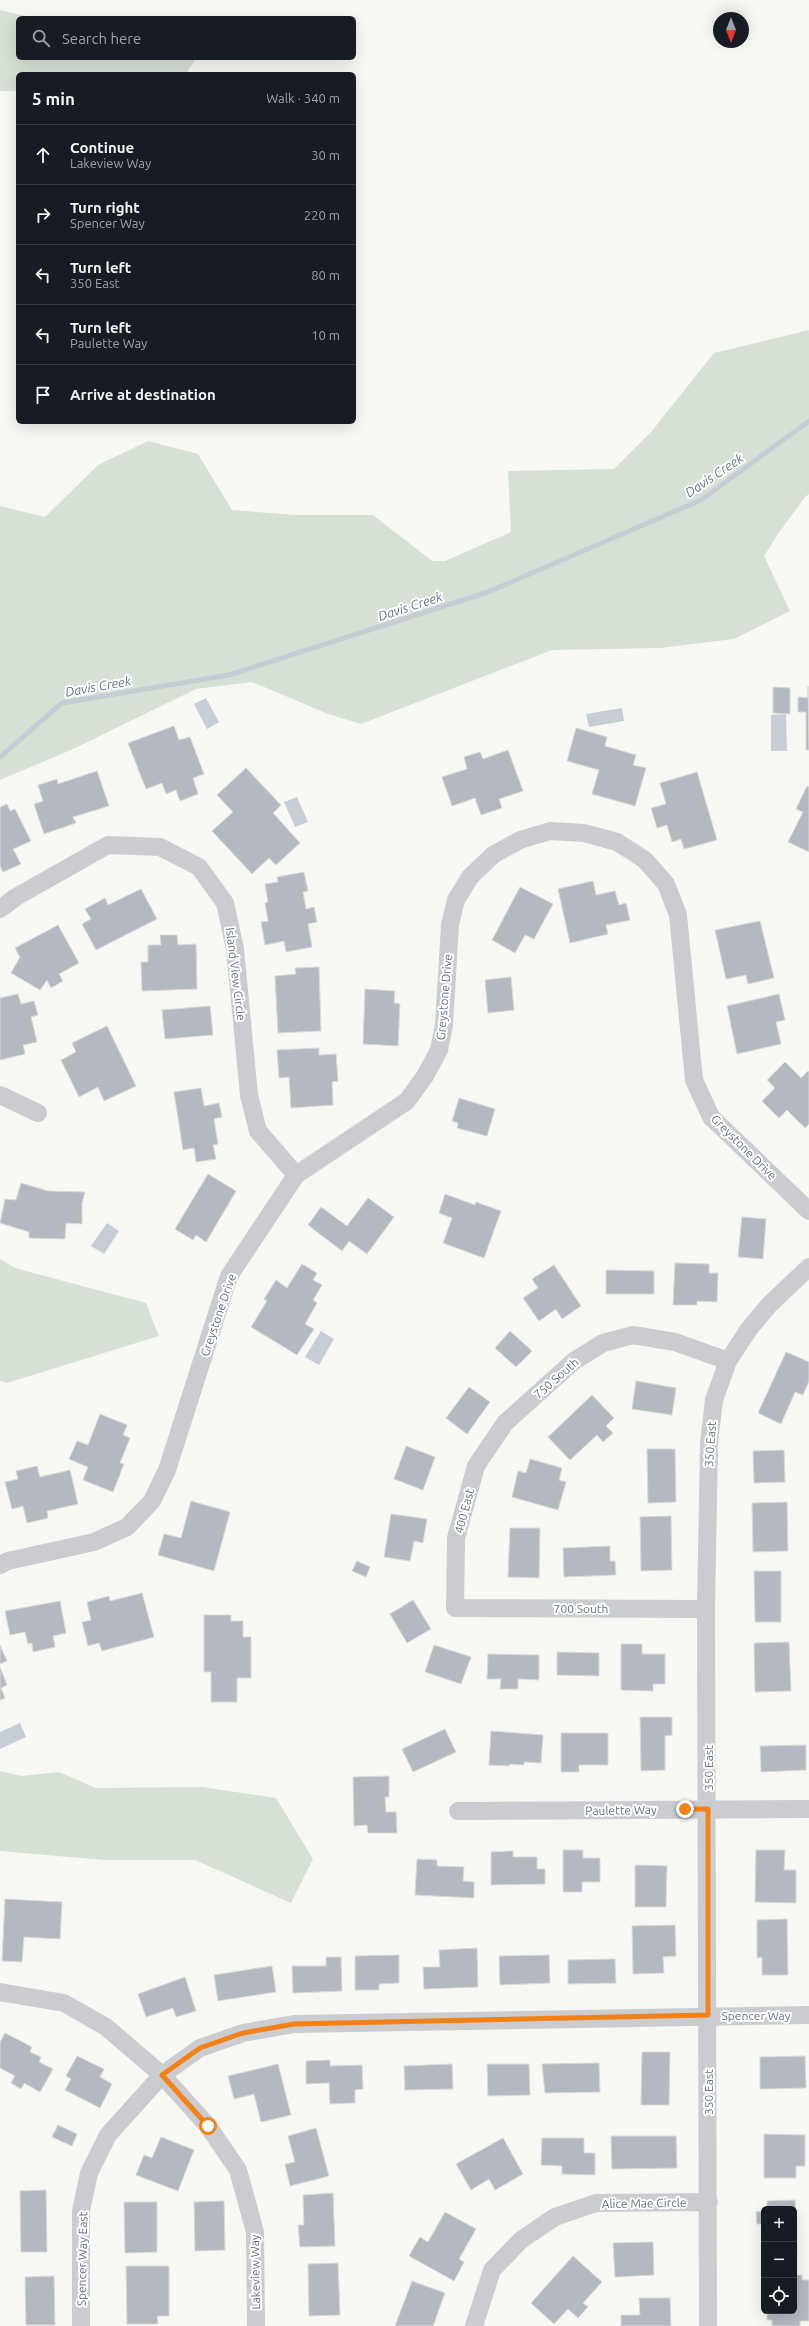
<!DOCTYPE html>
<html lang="en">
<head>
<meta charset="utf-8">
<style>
	body { margin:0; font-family:Ubuntu,sans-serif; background:#242831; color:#f1f3f6 }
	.controls { position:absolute; right:12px; bottom:12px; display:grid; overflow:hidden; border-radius:6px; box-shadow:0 4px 16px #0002 }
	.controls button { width:36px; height:36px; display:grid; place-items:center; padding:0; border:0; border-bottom:1px solid #363941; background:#171b24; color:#f1f3f6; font:20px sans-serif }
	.compass { position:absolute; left:713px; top:12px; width:36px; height:36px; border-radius:50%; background:#171b24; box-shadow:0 4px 16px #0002; rotate:180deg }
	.stop { position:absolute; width:12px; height:12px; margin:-9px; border:3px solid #f48118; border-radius:50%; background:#fff }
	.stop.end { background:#f48118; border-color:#fff; box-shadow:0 1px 4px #0008 }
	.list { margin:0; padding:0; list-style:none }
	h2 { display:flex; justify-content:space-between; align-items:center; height:52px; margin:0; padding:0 16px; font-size:17px }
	h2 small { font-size:13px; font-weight:400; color:#9ea1a6 }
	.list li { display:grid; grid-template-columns:26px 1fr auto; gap:12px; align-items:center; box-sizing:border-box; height:60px; padding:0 16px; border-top:1px solid #363941 }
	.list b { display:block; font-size:15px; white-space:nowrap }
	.list p { margin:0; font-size:13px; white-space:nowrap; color:#9ea1a6 }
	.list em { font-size:13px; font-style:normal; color:#9ea1a6 }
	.icon { flex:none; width:22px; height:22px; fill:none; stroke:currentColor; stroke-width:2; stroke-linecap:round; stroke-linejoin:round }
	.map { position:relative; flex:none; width:809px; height:2326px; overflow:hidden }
	.search { position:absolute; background:#171b24; box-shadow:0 4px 16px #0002; left:16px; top:16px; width:340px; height:44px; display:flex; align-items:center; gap:10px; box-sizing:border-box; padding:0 14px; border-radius:6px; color:#9ea1a6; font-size:15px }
	.panel { position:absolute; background:#171b24; box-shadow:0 4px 16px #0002; left:16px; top:72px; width:340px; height:352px; border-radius:6px }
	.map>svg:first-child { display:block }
	.green { fill:#d7e0d5 }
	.water { fill:#c7cdd5 }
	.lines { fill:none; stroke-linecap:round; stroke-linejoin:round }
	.stream { stroke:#c7cdd5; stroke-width:5 }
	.building { fill:#b4b8c1; stroke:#d9d9d7 }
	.street { stroke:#caccd0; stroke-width:18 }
	.route { stroke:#f48118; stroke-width:5 }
	.labels { text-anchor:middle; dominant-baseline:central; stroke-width:4; stroke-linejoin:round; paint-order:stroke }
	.street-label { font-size:12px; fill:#646f88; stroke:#fff }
	.water-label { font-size:13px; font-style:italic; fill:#64778b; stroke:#fff }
</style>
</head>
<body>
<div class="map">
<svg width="809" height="2326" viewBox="0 0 809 2326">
	<rect width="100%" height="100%" fill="#f7f8f4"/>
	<g class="green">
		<path d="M0,10L33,18H18V58H196L186,74H18V91H0Z"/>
		<path d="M809,330V494L805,497L778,534L764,556L790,611L734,639L660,648L552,650L361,724L328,714L252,682L196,689L71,750L0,780V506L45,517L98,465L148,441L198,454L232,510L297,515H373L432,561H445L511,532L508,471L614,469L651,432L714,353Z"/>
		<path d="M0,1259L15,1268L146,1303L159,1336L7,1383L0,1381Z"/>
		<path d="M0,1771L22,1776L59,1772L96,1788L202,1787L276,1798L313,1859L291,1903L195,1860H104L0,1851Z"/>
	</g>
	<g class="water">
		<path d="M206,698L219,722L207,729L194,704Z"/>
		<path d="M622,708L624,721L589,727L586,714Z"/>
		<path d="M786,714L787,751H771V715Z"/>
		<path d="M297,797L308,822L295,827L284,802Z"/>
		<path d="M107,1223L119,1231L104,1254L91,1246Z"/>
		<path d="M321,1331L334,1339L319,1365L305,1357Z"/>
		<path d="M20,1723L26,1737L0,1749V1732Z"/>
	</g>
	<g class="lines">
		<path class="stream" d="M0,757L62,703L229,675L488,592L701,500L809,421"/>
	</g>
	<g class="building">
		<path d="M808,686L809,750H806V712H798V697L808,698Z"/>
		<path d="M773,687L790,688V714L773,713Z"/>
		<path d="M174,726L179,740L190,737L204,774L193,778L198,794L180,801L176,790L166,794L162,783L146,789L128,743Z"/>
		<path d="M576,728L607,737L605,746L636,755L633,765L646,768L635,806L592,794L599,770L567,761Z"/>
		<path d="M508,750L523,791L499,799L502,808L481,815L475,798L452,806L442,777L467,769L464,757L480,752L483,759Z"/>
		<path d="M246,768L281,805L273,813L300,843L276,865L269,858L252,874L212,831L233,812L217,795Z"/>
		<path d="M97,771L109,806L73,817L76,823L44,834L34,804L43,801L38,785L57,779L58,784Z"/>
		<path d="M697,772L717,840L684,849L681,839L672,842L667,825L657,828L651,808L666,804L660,783Z"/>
		<path d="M807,786L809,787V852L788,842L803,812L796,809Z"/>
		<path d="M7,804L10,811L15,809L31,841L13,849L21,864L3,872L0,866V807Z"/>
		<path d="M304,872L308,891L303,892L306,909L314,907L317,922L308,924L312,947L286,952L284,941L265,945L261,922L268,921L265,903L268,902L265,884L278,882L277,877Z"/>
		<path d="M593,881L596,895L615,891L619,905L626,903L630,920L606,925L608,934L570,943L558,889Z"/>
		<path d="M520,887L553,904L534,939L525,935L515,953L492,940Z"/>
		<path d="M141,889L157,919L96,950L82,924L91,919L85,909L105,898L108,905Z"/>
		<path d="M760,921L774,978L748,984L746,975L726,979L715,930Z"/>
		<path d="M58,925L79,963L59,974L63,981L51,988L47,980L40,990L11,973L20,957L15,948Z"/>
		<path d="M160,935H177L178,945L196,944L197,989L142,991L141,962H148V945H161Z"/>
		<path d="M319,967L321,1031L278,1033L275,976L296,974L295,968Z"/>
		<path d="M511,977L514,1010L488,1013L485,980Z"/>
		<path d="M365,989L395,991L394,1003L400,1004L398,1046L363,1044Z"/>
		<path d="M18,994L21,1004L34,1001L38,1015L31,1017L37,1042L23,1045L25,1054L0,1060V998Z"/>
		<path d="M779,994L785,1020L776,1022L781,1044L737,1054L727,1006Z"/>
		<path d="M210,1006L213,1035L165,1039L162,1010Z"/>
		<path d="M107,1026L136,1086L104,1101L98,1087L79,1097L61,1060L76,1052L72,1043Z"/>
		<path d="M319,1048V1055L336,1054L338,1081L332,1082L333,1105L291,1108L289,1077L279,1078L277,1050Z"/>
		<path d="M785,1062L801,1078L808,1071L809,1072V1124L805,1128L787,1110L779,1118L762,1101L775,1088L767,1080Z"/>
		<path d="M201,1088L204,1106L219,1103L222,1117L214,1119L218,1144L213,1145L216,1159L196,1162L194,1148L183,1150L174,1092Z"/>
		<path d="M459,1098L495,1109L487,1136L457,1128L458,1123L452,1121Z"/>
		<path d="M208,1174L236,1191L206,1242L196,1235L193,1240L175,1229Z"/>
		<path d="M21,1183L48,1191L85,1192L82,1203V1224L66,1223L65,1239L29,1238V1232L0,1223L5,1199L16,1200Z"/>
		<path d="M445,1194L475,1205L476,1202L501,1211L484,1258L443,1243L452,1218L439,1213Z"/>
		<path d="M368,1198L394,1217L367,1254L349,1241L342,1251L308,1225L321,1207L347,1226Z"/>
		<path d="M742,1217L766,1219L763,1259L738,1257Z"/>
		<path d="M675,1263L709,1264V1273H718L717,1302L697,1301V1305H673Z"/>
		<path d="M302,1264L317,1273L313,1280L322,1285L313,1300L317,1303L305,1324L314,1329L297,1355L251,1327L267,1301L264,1299L276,1280L287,1288Z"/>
		<path d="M554,1265L581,1306L562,1319L556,1309L539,1321L523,1298L538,1288L532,1279Z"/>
		<path d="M606,1270L654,1271V1294H606Z"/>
		<path d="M510,1331L532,1351L516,1367L495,1348Z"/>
		<path d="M786,1352L809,1362V1381L803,1395L795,1392L781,1424L758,1413Z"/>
		<path d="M636,1381L676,1388L672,1415L632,1409Z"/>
		<path d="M469,1387L490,1402L467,1434L446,1418Z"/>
		<path d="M592,1395L614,1418L606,1426L613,1433L603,1442L597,1435L570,1460L548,1437Z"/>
		<path d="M100,1414L127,1425L123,1435L130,1438L120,1463L124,1464L113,1492L83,1480L88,1467L69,1459L77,1441L88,1445Z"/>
		<path d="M406,1446L435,1457L423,1490L394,1479Z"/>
		<path d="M647,1449H675L676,1502L648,1503Z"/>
		<path d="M784,1450L785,1482L754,1483L753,1451Z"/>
		<path d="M530,1459L562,1468L559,1480L566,1482L558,1510L512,1497L518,1471L526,1473Z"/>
		<path d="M37,1466L40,1477L70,1470L78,1504L47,1511L48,1518L27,1523L23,1506L12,1509L5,1482L18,1479L16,1471Z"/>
		<path d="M191,1501L230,1512L214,1571L158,1555L164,1534L181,1538Z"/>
		<path d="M787,1502L788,1551L753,1552L752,1503Z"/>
		<path d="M391,1514L427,1519L423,1543L414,1541L410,1561L384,1557Z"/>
		<path d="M671,1516L672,1570L641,1571L640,1517Z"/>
		<path d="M510,1528H540L539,1578L508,1577Z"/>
		<path d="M610,1546V1561H615L616,1575L564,1577L563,1548Z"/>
		<path d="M357,1561L370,1567L366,1577L352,1571Z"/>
		<path d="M754,1571H781V1622H755Z"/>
		<path d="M142,1593L154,1637L102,1651L99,1643L88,1646L82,1622L91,1620L87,1602L109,1596L110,1601Z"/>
		<path d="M413,1600L431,1629L407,1643L390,1614Z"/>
		<path d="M60,1601L66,1633L53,1636L55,1647L33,1652L32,1643L28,1644L25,1632L10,1635L5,1611Z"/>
		<path d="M204,1615H231V1621H243V1637H251V1678H237V1702H211V1672H204Z"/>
		<path d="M789,1642L791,1691L755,1692L754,1643Z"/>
		<path d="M621,1644H642V1654H665V1684H653V1691L621,1690Z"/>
		<path d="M0,1645L7,1661L0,1664Z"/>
		<path d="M434,1645L471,1657L461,1684L425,1672Z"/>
		<path d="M557,1652L599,1653V1676L557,1675Z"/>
		<path d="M488,1654L539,1655V1680L518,1679V1689H500L501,1679H487Z"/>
		<path d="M0,1667L7,1685L1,1688L5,1698L0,1700Z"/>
		<path d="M640,1717H672V1735L665,1736V1770L641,1771Z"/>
		<path d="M445,1729L456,1752L413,1772L402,1749Z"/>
		<path d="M491,1731L543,1735L541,1763L524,1762V1765L510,1764L509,1766L489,1765Z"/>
		<path d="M561,1733H608V1765H579V1772H561Z"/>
		<path d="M806,1745V1770L761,1772L760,1746Z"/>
		<path d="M389,1776V1797H385L386,1812H396L397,1833H368L367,1825L354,1826L353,1777Z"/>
		<path d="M563,1850H583V1858H600V1882H582V1892H563Z"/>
		<path d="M756,1850H785L784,1870H796V1903L755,1902Z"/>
		<path d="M513,1851V1857H537V1869H545V1884L491,1885V1852Z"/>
		<path d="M417,1859L437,1860V1866L464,1867L463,1881L474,1882V1898L415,1895Z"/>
		<path d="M635,1865L667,1866L666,1907H635Z"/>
		<path d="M5,1899L62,1902L60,1939L24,1937L22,1962L2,1961Z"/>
		<path d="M787,1919L788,1975H762V1957L757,1958V1920Z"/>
		<path d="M675,1925L676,1956L663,1957L664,1973L633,1974L632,1926Z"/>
		<path d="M477,1948L478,1987L424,1989L423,1967H440L439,1950Z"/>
		<path d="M399,1955V1983L379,1984V1990H355V1956Z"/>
		<path d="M549,1955L550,1983L500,1985L499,1956Z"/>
		<path d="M326,1957H341L342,1991L293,1993L292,1966H326Z"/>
		<path d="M615,1959L616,1983L568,1984V1960Z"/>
		<path d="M272,1966L276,1992L218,2001L214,1975Z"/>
		<path d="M185,1977L196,2011L176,2017L173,2008L146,2017L138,1994Z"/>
		<path d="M5,2033L32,2047L30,2052L41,2057L39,2062L53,2069L40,2092L24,2083L21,2089L11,2083L15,2076L0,2068V2042Z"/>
		<path d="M642,2052H670L669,2105H641Z"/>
		<path d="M77,2056L104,2069L100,2077L112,2084L100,2108L65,2090L71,2079L66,2076Z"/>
		<path d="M805,2056L806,2088L760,2089V2057Z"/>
		<path d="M330,2060V2066L362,2065L363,2089L355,2090V2103L330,2104L329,2083L306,2084V2061Z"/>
		<path d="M599,2063L600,2092L545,2093L542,2064Z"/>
		<path d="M278,2064L291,2115L261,2122L254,2094L234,2099L228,2076Z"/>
		<path d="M452,2064L453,2089L405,2090L404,2066Z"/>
		<path d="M487,2064H529L530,2095L488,2096Z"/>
		<path d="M58,2125L77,2134L72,2146L52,2137Z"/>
		<path d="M316,2128L329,2176L290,2186L285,2164L295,2162L288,2136Z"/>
		<path d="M764,2134L805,2135V2166H796V2178H764Z"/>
		<path d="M611,2136H676L677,2168L612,2169Z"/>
		<path d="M161,2137L194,2150L178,2191L136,2175L144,2155L152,2158Z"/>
		<path d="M503,2138L523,2174L495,2190L489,2179L471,2190L456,2164Z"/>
		<path d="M542,2138H584V2153H595V2175L562,2174V2166L541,2165Z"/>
		<path d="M46,2190L47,2252H21L20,2191Z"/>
		<path d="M333,2193L335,2246L300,2247L298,2225H304L303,2195Z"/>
		<path d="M795,2200L797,2254H794V2209H767V2201Z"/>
		<path d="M224,2201L225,2250L195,2251L194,2202Z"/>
		<path d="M124,2202H157V2252L125,2253Z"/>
		<path d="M764,2211V2224H757L756,2212Z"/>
		<path d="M445,2212L476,2229L459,2259L464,2262L454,2281L409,2256L420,2237L428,2242Z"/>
		<path d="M653,2242L654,2275L615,2277L613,2243Z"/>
		<path d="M573,2256L602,2282L583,2303L588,2307L578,2318L568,2309L554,2324L531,2303Z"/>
		<path d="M338,2263L340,2315L309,2316L308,2264Z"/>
		<path d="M126,2266H169V2316H157L158,2324H127Z"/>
		<path d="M794,2275H802V2280H809V2321H800V2326H772V2320H767V2311H794Z"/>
		<path d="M54,2276L55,2325H26L25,2277Z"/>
		<path d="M412,2281L445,2293L433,2326H395Z"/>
		<path d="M639,2298H670L671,2326H621V2315H640Z"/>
	</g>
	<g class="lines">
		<g class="street">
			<path d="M0,909L16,897L108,845L160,847L199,867L225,903L235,949L249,1095L258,1131L296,1175"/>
			<path d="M0,1095L38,1113"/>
			<path d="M0,1565L8,1561L94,1542L127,1527L152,1501L167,1470L229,1276L296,1175L407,1101L425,1076L439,1050L444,1025L450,925L456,900L470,877L493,855L520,840L550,831L584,833L617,842L645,860L666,884L678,915L694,1080L711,1117L809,1211"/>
			<path d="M706,1609L455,1608L456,1538L476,1466L505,1423L574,1361L603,1343L633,1335L675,1342L728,1361"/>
			<path d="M458,1811L809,1809"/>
			<path d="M0,1992L64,2003L106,2027L162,2075L208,2126L238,2170L255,2232L256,2326"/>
			<path d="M81,2326V2211L89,2173L108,2135L162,2075L200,2048L243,2033L294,2024L809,2015"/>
			<path d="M474,2326L492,2270L521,2240L555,2217L596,2203L709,2202"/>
			<path d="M708,2326L706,1609L709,1443L714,1400L728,1361L749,1329L769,1305L809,1267"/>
		</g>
	</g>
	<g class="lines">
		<path class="route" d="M208,2126L162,2075L200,2048L243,2033L294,2024L708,2015V1809H685"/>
	</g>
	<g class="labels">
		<g class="street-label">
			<text transform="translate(236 974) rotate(83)">Island View Circle</text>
			<text transform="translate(444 997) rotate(-85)">Greystone Drive</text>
			<text transform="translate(744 1147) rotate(45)">Greystone Drive</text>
			<text transform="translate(218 1315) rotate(-71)">Greystone Drive</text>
			<text transform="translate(556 1378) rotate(-41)">750 South</text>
			<text transform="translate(710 1444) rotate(-86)">350 East</text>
			<text transform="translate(464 1511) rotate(-75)">400 East</text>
			<text x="581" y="1608">700 South</text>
			<text transform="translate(708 1768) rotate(-90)">350 East</text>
			<text transform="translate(621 1810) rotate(-1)">Paulette Way</text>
			<text x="756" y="2015">Spencer Way</text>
			<text transform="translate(708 2092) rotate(-90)">350 East</text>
			<text transform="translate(644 2203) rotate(-1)">Alice Mae Circle</text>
			<text transform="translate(82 2259) rotate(-89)">Spencer Way East</text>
			<text transform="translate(255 2272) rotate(-91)">Lakeview Way</text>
		</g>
		<g class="water-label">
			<text transform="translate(714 475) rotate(-34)">Davis Creek</text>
			<text transform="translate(410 606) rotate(-18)">Davis Creek</text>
			<text transform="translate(98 686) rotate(-10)">Davis Creek</text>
		</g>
	</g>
</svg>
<div class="controls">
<button>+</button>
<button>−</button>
<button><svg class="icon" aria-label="locate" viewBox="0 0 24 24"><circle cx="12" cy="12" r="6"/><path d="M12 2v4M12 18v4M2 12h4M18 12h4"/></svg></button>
</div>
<svg class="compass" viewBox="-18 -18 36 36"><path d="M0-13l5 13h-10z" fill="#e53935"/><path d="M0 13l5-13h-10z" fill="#9ea1a6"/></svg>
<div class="stop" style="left:208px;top:2126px"></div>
<div class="stop end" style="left:685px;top:1809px"></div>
<div class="search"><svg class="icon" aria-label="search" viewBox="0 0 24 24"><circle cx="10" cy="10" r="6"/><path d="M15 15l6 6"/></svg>Search here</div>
<section class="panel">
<h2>5 min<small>Walk · 340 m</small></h2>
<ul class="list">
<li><svg class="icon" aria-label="ahead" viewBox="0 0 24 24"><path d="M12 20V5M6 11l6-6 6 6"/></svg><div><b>Continue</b><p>Lakeview Way</p></div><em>30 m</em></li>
<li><svg class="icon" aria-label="right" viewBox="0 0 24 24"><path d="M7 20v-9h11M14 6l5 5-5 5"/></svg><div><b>Turn right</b><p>Spencer Way</p></div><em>220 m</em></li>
<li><svg class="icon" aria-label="left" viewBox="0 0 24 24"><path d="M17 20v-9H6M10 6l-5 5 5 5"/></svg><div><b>Turn left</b><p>350 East</p></div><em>80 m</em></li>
<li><svg class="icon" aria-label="left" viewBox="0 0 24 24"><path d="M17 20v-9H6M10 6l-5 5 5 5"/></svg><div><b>Turn left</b><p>Paulette Way</p></div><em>10 m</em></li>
<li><svg class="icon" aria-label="arrive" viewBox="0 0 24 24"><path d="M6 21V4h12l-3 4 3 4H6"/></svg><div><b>Arrive at destination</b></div></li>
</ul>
</section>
</div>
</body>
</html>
